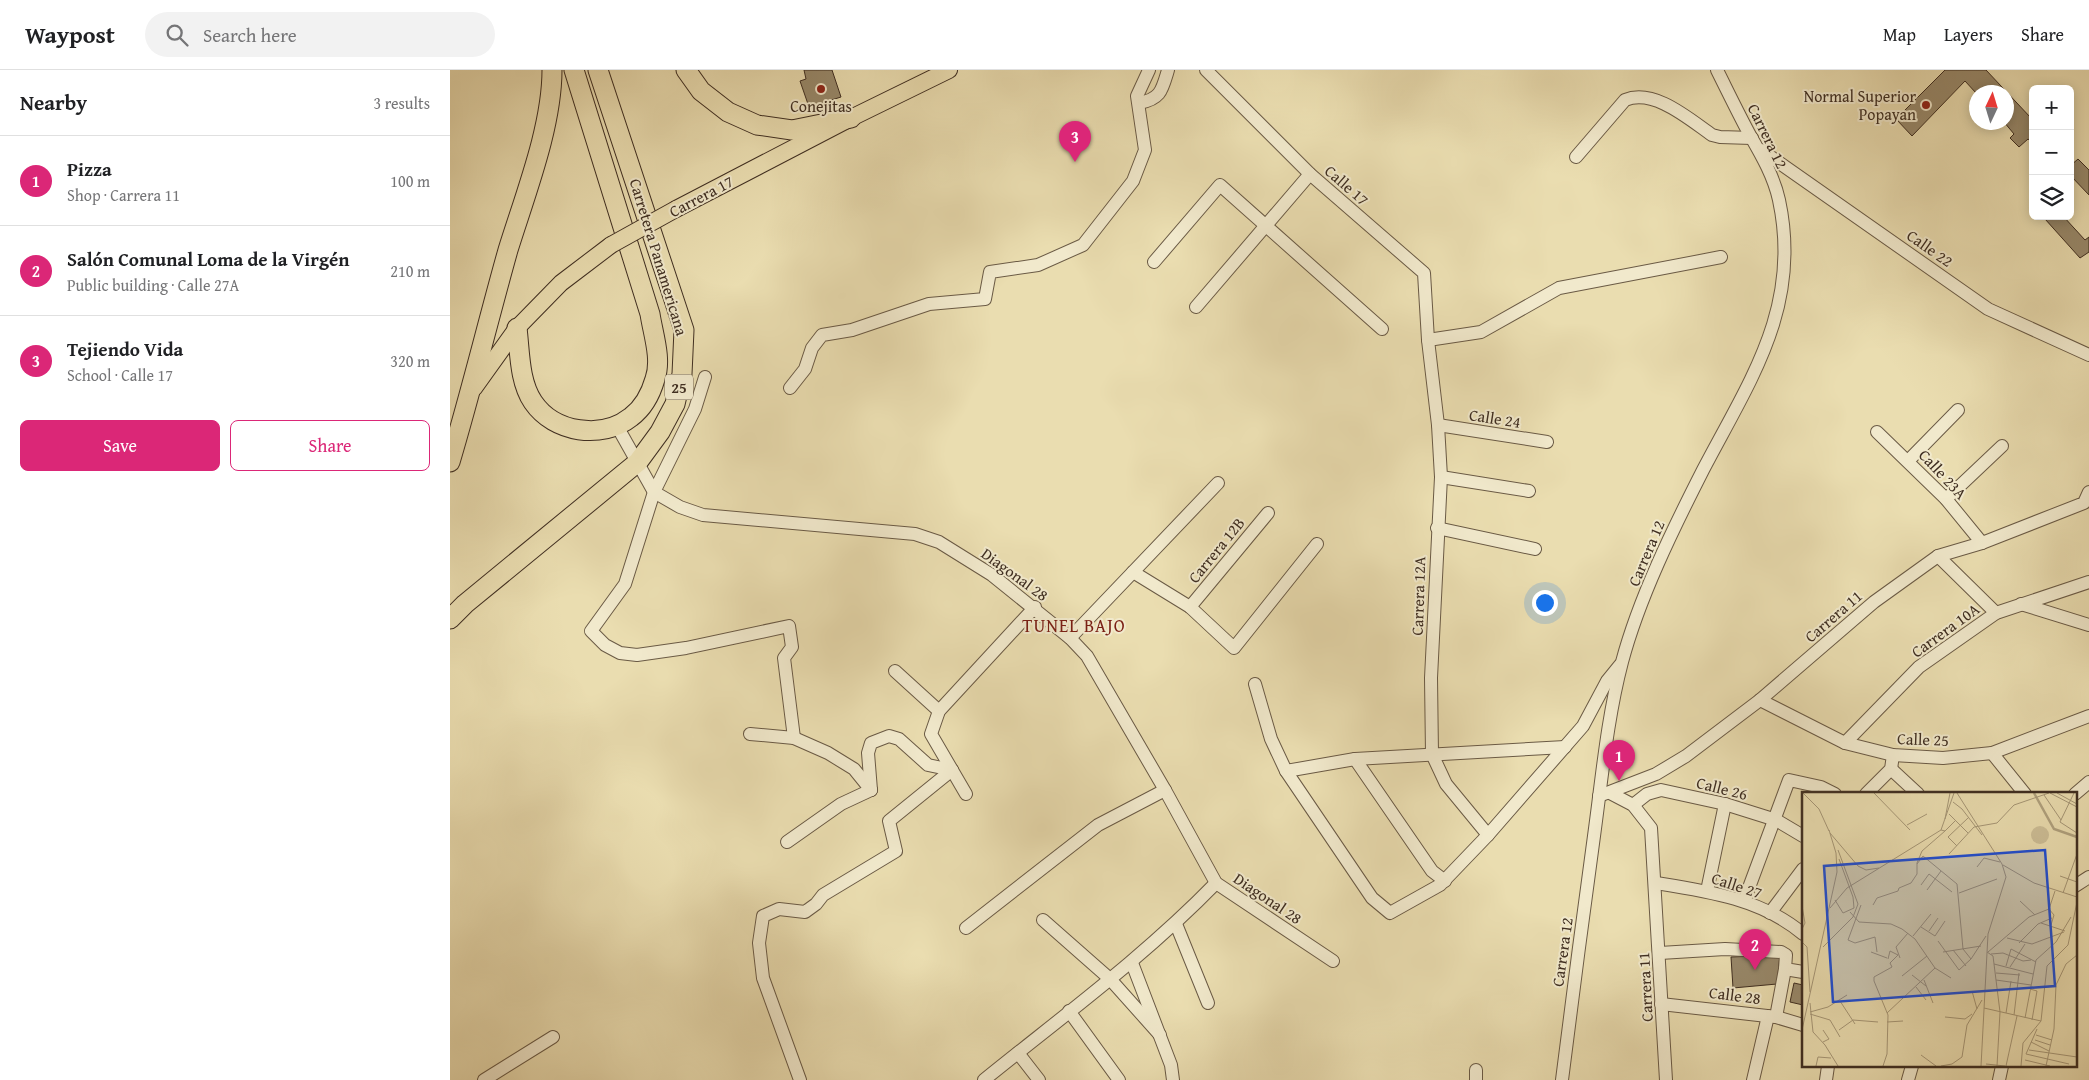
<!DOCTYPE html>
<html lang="en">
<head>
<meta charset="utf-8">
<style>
	body { margin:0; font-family:"Gentium Book Plus",serif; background:#f2f2f2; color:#202124 }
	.controls { position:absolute; right:15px; top:15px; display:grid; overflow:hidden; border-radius:8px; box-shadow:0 2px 12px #0003 }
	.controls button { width:45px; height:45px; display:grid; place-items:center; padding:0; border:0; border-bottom:1px solid #e0e0e0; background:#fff; color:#202124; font:25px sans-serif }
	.compass { position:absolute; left:1519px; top:15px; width:45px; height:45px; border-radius:50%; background:#fff; box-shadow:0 2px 12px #0003; rotate:4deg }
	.you { position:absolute; left:1094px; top:532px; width:18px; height:18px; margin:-12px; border:4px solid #fff; border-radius:50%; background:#1a73e8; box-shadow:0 0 0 8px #1a73e833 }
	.badge { display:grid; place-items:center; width:32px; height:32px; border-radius:50%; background:#db2777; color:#fff; font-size:16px; font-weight:700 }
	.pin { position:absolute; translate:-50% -41px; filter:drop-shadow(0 1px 2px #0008) }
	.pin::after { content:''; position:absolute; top:26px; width:18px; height:15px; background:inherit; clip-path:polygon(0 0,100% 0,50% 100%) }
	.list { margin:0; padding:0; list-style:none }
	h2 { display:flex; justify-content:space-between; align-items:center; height:65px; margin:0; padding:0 20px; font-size:21px }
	h2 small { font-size:16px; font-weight:400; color:#757577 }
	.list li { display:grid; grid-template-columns:32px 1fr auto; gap:15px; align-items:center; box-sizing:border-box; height:90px; padding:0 20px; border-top:1px solid #e0e0e0 }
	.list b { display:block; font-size:19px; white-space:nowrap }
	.list p { margin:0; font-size:16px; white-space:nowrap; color:#757577 }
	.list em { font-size:16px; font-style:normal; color:#757577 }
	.actions { display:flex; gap:10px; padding:15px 20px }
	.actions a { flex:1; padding:11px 0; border:1px solid #db2777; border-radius:8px; text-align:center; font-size:18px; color:#db2777 }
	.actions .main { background:#db2777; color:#fff }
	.icon { flex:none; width:28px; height:28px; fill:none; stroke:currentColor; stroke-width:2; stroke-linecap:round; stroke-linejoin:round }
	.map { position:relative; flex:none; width:1639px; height:1010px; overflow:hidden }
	header { display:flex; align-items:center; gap:30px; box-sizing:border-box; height:70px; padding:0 25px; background:#fff; border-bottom:1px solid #e0e0e0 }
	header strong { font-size:24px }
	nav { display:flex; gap:28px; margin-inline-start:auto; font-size:18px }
	.search { width:350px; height:45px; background:#f2f2f2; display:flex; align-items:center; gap:12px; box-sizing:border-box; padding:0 18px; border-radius:28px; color:#757577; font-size:19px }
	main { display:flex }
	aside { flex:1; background:#fff }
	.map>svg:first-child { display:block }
	.building { fill:#98896b; stroke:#3f2e21 }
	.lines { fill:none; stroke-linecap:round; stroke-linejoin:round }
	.minor-casing { stroke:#6a5a45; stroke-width:14 }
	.major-casing { stroke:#3f2e21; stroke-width:18 }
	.highway-casing { stroke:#3f2e21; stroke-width:21 }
	.minor { stroke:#f1e9cc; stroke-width:12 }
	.major { stroke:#eaddb0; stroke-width:16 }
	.highway { stroke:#eaddb0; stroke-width:19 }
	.major-bridge-casing { stroke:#3f2e21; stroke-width:18; stroke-linecap:butt }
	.major-bridge { stroke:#eaddb0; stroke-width:16 }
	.poi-dot { fill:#8f2418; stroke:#f1e9cc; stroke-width:2 }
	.labels { text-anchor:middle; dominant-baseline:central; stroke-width:4; stroke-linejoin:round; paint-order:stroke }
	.shield { fill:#f1e9cc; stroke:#746654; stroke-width:1 }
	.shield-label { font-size:15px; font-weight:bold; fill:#3f2e21 }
	.poi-label { font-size:16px; fill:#3f2e21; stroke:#f1e9cc; text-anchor:end }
	.street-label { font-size:16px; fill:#3f2e21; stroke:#f1e9cc }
	.neighbourhood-label { font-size:18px; letter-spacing:1px; fill:#7a1f14; stroke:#f1e9cc }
	.inset-river { fill:none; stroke:#b0a27f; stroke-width:2.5 }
	.inset-road { fill:none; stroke:#a69777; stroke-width:1 }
	.view { fill:#1d4ed8; fill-opacity:0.15; stroke:#1d4ed8; stroke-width:2.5 }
	.inset-edge { fill:none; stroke:#3f2e21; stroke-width:2.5 }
</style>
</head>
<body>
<header>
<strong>Waypost</strong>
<div class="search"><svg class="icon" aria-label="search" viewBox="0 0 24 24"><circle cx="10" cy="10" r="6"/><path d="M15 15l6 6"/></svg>Search here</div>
<nav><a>Map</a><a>Layers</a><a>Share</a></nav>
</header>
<main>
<aside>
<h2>Nearby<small>3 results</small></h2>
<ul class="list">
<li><span class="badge">1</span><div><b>Pizza</b><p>Shop · Carrera 11</p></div><em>100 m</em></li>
<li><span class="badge">2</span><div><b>Salón Comunal Loma de la Virgén</b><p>Public building · Calle 27A</p></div><em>210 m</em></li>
<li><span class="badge">3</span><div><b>Tejiendo Vida</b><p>School · Calle 17</p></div><em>320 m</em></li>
</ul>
<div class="actions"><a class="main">Save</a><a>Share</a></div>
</aside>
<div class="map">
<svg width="1639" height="1010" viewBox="0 0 1639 1010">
	<rect width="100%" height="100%" fill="#eaddb0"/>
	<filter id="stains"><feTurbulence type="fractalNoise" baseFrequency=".004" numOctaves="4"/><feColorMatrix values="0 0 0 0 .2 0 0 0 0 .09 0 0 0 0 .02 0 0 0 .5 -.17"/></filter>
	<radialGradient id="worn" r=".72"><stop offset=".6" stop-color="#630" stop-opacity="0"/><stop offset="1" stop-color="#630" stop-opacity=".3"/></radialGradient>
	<g class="building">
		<path d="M354,0H382L391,27L359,37L350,11L356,9Z"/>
		<path d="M1495,0H1536L1581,48L1583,47V73L1578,69L1569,77L1560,68L1564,64L1554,52H1556V22L1526,23L1515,11L1462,66L1446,49Z"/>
		<path d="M1628,89L1639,100V125L1620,105V96Z"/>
		<path d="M1597,146H1613L1635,170L1639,167V182L1630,188L1595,149Z"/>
		<path d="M1330,885L1327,914L1283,918L1281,887Z"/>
		<path d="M1344,913L1353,915V935L1340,932Z"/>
	</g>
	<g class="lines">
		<g class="minor-casing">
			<g id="minor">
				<path d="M756,0L860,104L974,203L978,270L988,355L991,407L981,608L982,684L996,714L1038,765"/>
				<path d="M689,33C711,29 712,20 718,0"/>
				<path d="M1311,80L1538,239L1639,285"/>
				<path d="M1126,87L1175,30C1204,18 1239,49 1262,65L1270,67L1302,68"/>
				<path d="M704,192L770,115L932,259"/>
				<path d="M746,237L860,104"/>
				<path d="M978,270L1031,262L1109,218L1271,187"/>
				<path d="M255,307L245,339L204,422L175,514L141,561L155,575L170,583L187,585L236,578L339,556L342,577L334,588L344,668"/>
				<path d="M340,318L355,299L362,278L372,265L402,260L479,234L535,229L540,202L588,195L633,175L683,111L695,80L687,26L699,0"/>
				<path d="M988,355L1097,372"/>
				<path d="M167,356L204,422L230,437L253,445L465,464L489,472L542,505L620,568L637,586L715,720L766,813L883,891"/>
				<path d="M1427,362L1496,429L1532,473"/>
				<path d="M1459,390L1508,340"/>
				<path d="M991,407L1079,421"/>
				<path d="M1496,429L1552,376"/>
				<path d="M987,458L1085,479"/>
				<path d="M1488,486L1546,543"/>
				<path d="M683,502L740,537L784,578L867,474"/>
				<path d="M1571,534L1639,555"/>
				<path d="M740,537L818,443"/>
				<path d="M620,568L768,413"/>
				<path d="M445,601L489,641"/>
				<path d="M805,614L821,669L836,701L922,828L940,843L990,815L1038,765L1133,656L1157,611L1170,595"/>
				<path d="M1310,630L1395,673L1443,685L1493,688L1542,683L1639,646"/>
				<path d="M300,664L344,668L378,683L404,699L421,720"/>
				<path d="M1395,673L1469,597L1546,543L1639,512"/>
				<path d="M1542,683L1575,724"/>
				<path d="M905,689L982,801L995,811"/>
				<path d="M1441,699L1468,724"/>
				<path d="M836,701L905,689L1115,677"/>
				<path d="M421,720L418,683L421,673L439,666L449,669L478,695L502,700"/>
				<path d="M1160,723L1183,735L1201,758L1216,1010"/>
				<path d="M516,724L481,664L489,641L585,537"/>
				<path d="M1416,724L1441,699L1443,685"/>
				<path d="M1625,724L1639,712"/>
				<path d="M1149,726L1206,704L1236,686L1310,630L1424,532L1488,486L1532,473L1634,433L1639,422"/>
				<path d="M1183,735L1197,724L1211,720L1275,734L1326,750L1353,766"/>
				<path d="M337,772L391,734L421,720"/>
				<path d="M1206,813C1257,821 1312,829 1353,864"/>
				<path d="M1625,816L1639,807"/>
				<path d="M1257,821L1275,734"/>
				<path d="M1294,831L1339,710L1371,717L1385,724"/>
				<path d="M1320,843L1353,799"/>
				<path d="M593,850L660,909L710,965"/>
				<path d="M726,854L758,933"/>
				<path d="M516,858L648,755L715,720"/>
				<path d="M1210,883L1275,879L1331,882L1336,885L1335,899L1353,902"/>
				<path d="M682,893L721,995L723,1010"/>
				<path d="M1211,934L1326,947L1353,955"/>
				<path d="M619,941L669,1010"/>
				<path d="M1326,947L1335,899"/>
				<path d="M568,983L589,1010"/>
				<path d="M1026,1000V1010"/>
				<path d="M34,1010L103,967"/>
				<path d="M350,1010L313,908L309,873L313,846L329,839L355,842L366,834L373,825L446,781L439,751L502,700"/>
				<path d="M534,1010C613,946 695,886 766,813"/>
				<path d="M1112,1010C1122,929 1133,847 1144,766C1152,708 1157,649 1172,592C1189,528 1223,459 1253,400C1300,310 1352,237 1329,130C1324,107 1312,86 1301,67C1289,45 1278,22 1267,0"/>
				<path d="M1303,1010L1318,946"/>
				<path d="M1376,1010L1378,996"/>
				<path d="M1458,1010L1462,996"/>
				<path d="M1549,1010L1552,996"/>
			</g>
		</g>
		<g class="major-casing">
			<g id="major">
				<path d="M226,139L401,48L499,0"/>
				<path d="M24,318L67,258L111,213L161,175"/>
			</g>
		</g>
		<g class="highway-casing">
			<g id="highway">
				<path d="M236,0L251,21L278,42L307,55L342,60L401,48"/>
				<path d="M67,258C70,282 69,311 83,332C104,363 152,370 181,347C193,338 201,323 205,309C212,289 203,264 200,244L124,0"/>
				<path d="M0,392C21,322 38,251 58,180C75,125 102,57 102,0"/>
				<path d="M0,549L15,534L188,392L210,362L225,334L232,304L234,260L148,0"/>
			</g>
		</g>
		<use href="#minor" class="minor"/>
		<use href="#major" class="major"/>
		<use href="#highway" class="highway"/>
		<g class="major-bridge-casing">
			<path id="major-bridge" d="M161,175L226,139"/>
		</g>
		<use href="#major-bridge" class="major-bridge"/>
	</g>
	<g class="poi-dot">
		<circle cx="371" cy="19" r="5"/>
		<circle cx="1476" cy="35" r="5"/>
	</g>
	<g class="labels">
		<rect class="shield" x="215" y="304.5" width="28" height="25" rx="4"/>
		<g class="shield-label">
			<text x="229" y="317">25</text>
		</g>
		<g class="poi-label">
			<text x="1466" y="26">Normal Superior<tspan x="1466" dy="18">Popayan</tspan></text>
			<text x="371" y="36" text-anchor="middle">Conejitas</text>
		</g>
		<g class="street-label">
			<text transform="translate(1318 66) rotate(64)">Carrera 12</text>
			<text transform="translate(897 115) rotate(41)">Calle 17</text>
			<text transform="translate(251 126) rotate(-28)">Carrera 17</text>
			<text transform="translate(1480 178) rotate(35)">Calle 22</text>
			<text transform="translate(209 187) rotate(73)">Carretera Panamericana</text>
			<text transform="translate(1045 348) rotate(9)">Calle 24</text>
			<text transform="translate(1493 404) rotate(47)">Calle 23A</text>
			<text transform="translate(766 480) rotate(-51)">Carrera 12B</text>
			<text transform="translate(1196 483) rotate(-67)">Carrera 12</text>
			<text transform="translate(565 504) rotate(36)">Diagonal 28</text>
			<text transform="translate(968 526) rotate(-88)">Carrera 12A</text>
			<text transform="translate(1383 546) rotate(-41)">Carrera 11</text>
			<text transform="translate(1495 560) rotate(-36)">Carrera 10A</text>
			<text transform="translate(1473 669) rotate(2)">Calle 25</text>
			<text transform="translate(1272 718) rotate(14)">Calle 26</text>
			<text transform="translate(1287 815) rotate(18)">Calle 27</text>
			<text transform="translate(818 828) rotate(34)">Diagonal 28</text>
			<text transform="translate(1112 882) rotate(-82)">Carrera 12</text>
			<text transform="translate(1195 917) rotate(-93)">Carrera 11</text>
			<text transform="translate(1285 925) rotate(7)">Calle 28</text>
		</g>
		<g class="neighbourhood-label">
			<text x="624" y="555">TUNEL BAJO</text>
		</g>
	</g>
	<g transform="translate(1352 722)">
		<rect width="275" height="275" fill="#eaddb0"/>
		<path d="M229 43a9 9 0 1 1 18 0a9 9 0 1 1-18 0Z" fill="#cdbf98"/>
		<path class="inset-river" d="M232,1L252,37L275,45"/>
		<path class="inset-road" d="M1,1L17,17L27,39M72,1L108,38M155,1L200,72L204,85L186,142L179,274M248,1L275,15M255,1L275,12M272,1L258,30L275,41M242,3L259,28M151,10L160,17L180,43M147,22L166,41M143,27L148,1M105,33L125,22M139,38L143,39L154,28M28,41L56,74L64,78L77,76M155,54L146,45L166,26M147,62L172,35L195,31L212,13L247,1M115,72L121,64L155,92L161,157L169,167M201,73L232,91L275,105M175,75L182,66L198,70M258,84L275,90M119,93L127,82L150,100M125,98L139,79M157,101L195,87M261,101L275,62M33,108L41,121L52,116L51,105L37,67M218,109L233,123M59,113L46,148L53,151L73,145L75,160M71,113L75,106L96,99L97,96L109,91L115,82V71L120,59L143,39M0,114L3,131L0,137M28,116L45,96L139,38L152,1M247,117L252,123L249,133M48,120L57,130L89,132L100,137L113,147L133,176L149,186M239,131L263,139M119,135L133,144L143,129M127,139L136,126M111,144L129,122M205,146L230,152L262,140M136,149L157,178L169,167L184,144M0,150L5,155L8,200M217,151L236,132L250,126M21,155L51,125L56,112L36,58M151,158L164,174M69,160L85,166M141,160L179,154M185,160L191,164L198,220L195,274M186,160L227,125L247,117L253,99M189,162L201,161L221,169L229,168M98,166L94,155L106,141M192,172L231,182M204,174L209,157L234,170M208,175L223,152M194,181L218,183M110,183L124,194M100,184L125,164M122,188L131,211M194,188L229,193M114,195L124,208M228,197L235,199L230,228M170,199L175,217M38,209L53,232M8,211L11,240L23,253L36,274M182,216L239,229M8,220L26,215L45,203M85,221L133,176M204,221L209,189M8,222L28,228L38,245M212,223L217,181M143,225L163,227L170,222M223,226L234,168L254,150L269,125M85,230L101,229M235,237L224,262L267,272M0,238L35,80L34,61L27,38M21,238L27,247L21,250M37,238L51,228L76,230M234,243L250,248M233,248L248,253M229,250L247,259M227,258L275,265M119,263L134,274M223,268L248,274M184,272L203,274M14,274L16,265L29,266M81,274L85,262L86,223L72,189V185L90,175L88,171L96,163L88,159L86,167M139,274L150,272L160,265L165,233L180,208M204,274L215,224M219,274L221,251L239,229L245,174L266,153L275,110M244,274L252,237L254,193L264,172L275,163"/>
		<path class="view" d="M243,58L253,194L31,210L22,74Z"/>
		<rect width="275" height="275" class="inset-edge"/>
	</g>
	<rect width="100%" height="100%" filter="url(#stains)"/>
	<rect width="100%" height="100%" fill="url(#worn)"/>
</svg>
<div class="controls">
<button>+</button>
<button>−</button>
<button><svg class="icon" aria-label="layers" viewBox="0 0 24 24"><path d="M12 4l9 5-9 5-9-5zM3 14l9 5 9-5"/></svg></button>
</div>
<svg class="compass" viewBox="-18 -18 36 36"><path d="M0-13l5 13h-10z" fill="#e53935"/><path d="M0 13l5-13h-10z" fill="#757577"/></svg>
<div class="you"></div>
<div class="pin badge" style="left:1169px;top:711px">1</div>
<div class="pin badge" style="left:1305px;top:900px">2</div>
<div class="pin badge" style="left:625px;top:92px">3</div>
</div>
</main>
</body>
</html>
